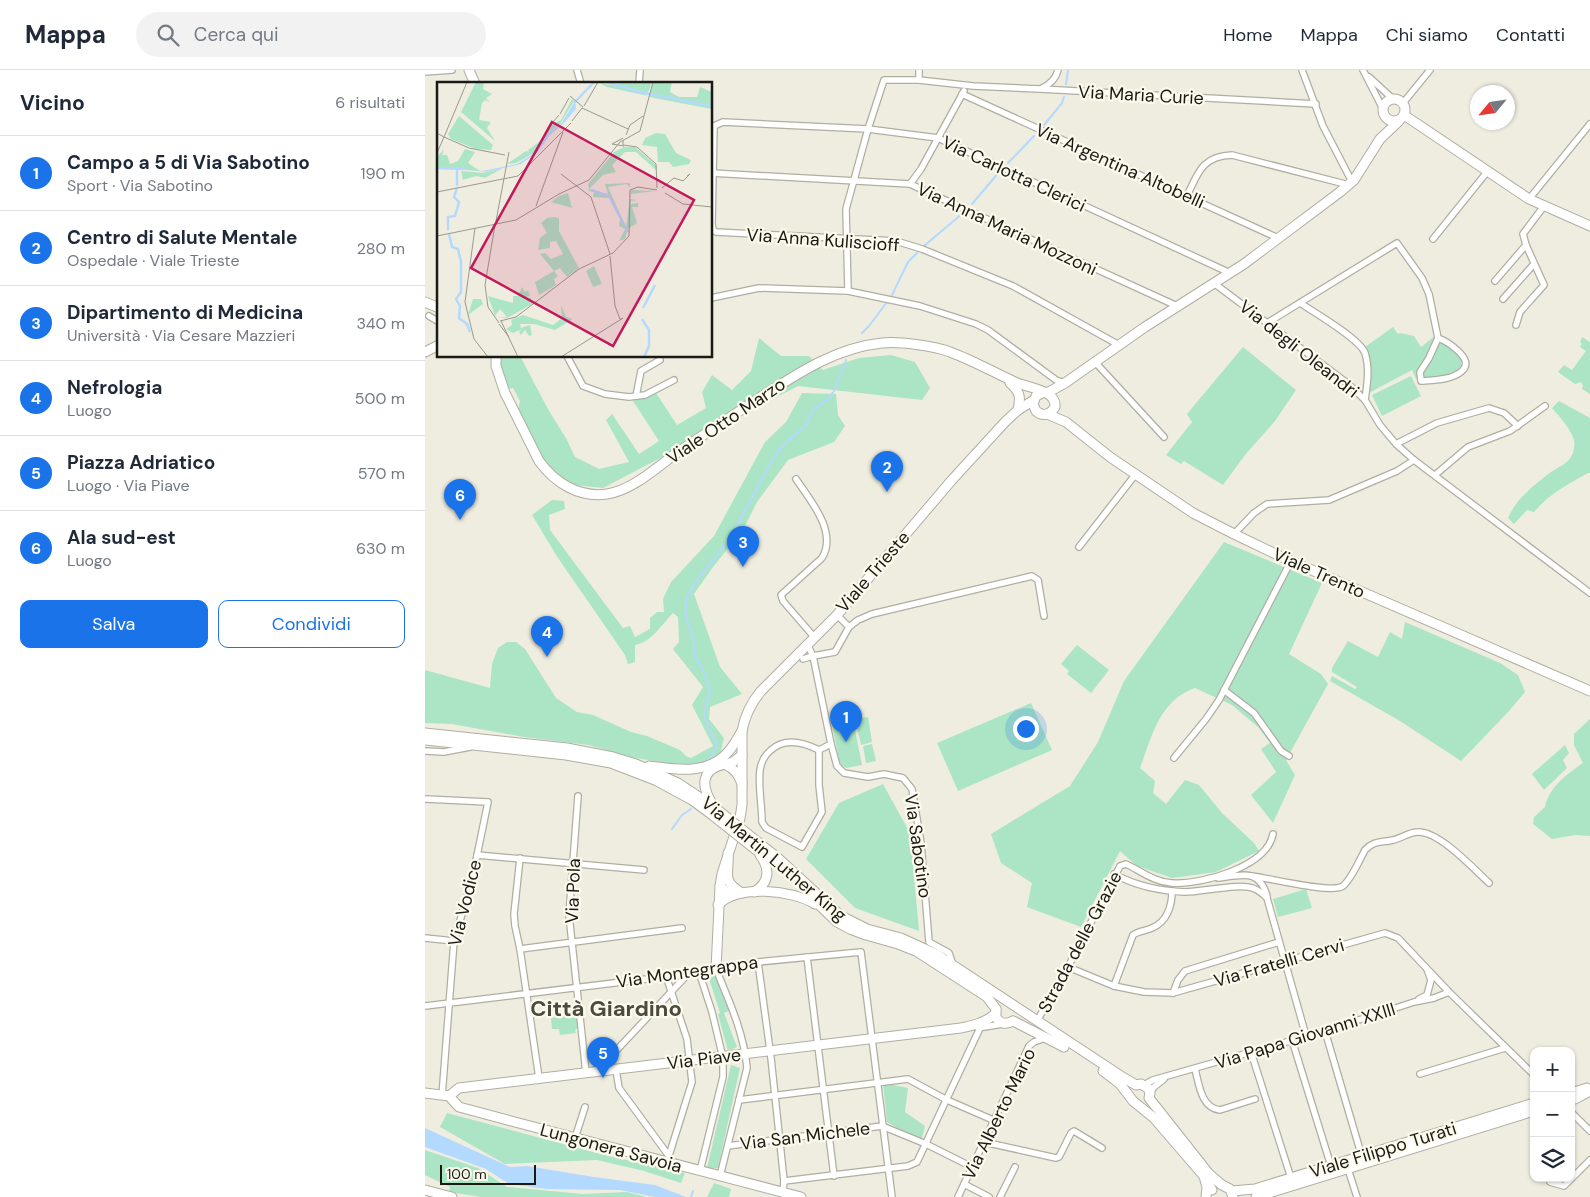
<!DOCTYPE html>
<html lang="it">
<head>
<meta charset="utf-8">
<style>
	body { margin:0; font-family:"DM Sans",sans-serif; background:#f2f2f3; color:#1f2937 }
	.controls { position:absolute; right:15px; bottom:15px; display:grid; overflow:hidden; border-radius:10px; box-shadow:0 1px 4px #0004 }
	.controls button { width:45px; height:45px; display:grid; place-items:center; padding:0; border:0; border-bottom:1px solid #e0e1e3; background:#fff; color:#1f2937; font:25px sans-serif }
	.compass { position:absolute; left:1045px; top:15px; width:45px; height:45px; border-radius:50%; background:#fff; box-shadow:0 1px 4px #0004; rotate:241deg }
	.scale { position:absolute; left:15px; bottom:12px; width:96px; box-sizing:border-box; padding-left:5px; border:2px solid #1a1a15; border-top:0; font-size:14px; line-height:18px; white-space:nowrap; color:#1a1a15; -webkit-text-stroke:4px #fcfaed; paint-order:stroke }
	.you { position:absolute; left:600px; top:658px; width:18px; height:18px; margin:-12px; border:4px solid #fff; border-radius:50%; background:#1a73e8; box-shadow:0 0 0 8px #1a73e833 }
	.badge { display:grid; place-items:center; width:32px; height:32px; border-radius:50%; background:#1a73e8; color:#fff; font-size:16px; font-weight:700 }
	.pin { position:absolute; translate:-50% -41px; filter:drop-shadow(0 1px 2px #0008) }
	.pin::after { content:''; position:absolute; top:26px; width:18px; height:15px; background:inherit; clip-path:polygon(0 0,100% 0,50% 100%) }
	.list { margin:0; padding:0; list-style:none }
	h2 { display:flex; justify-content:space-between; align-items:center; height:65px; margin:0; padding:0 20px; font-size:21px }
	h2 small { font-size:16px; font-weight:400; color:#747a83 }
	.list li { display:grid; grid-template-columns:32px 1fr auto; gap:15px; align-items:center; box-sizing:border-box; height:75px; padding:0 20px; border-top:1px solid #e0e1e3 }
	.list b { display:block; font-size:19px; white-space:nowrap }
	.list p { margin:0; font-size:16px; white-space:nowrap; color:#747a83 }
	.list em { font-size:16px; font-style:normal; color:#747a83 }
	.actions { display:flex; gap:10px; padding:15px 20px }
	.actions a { flex:1; padding:11px 0; border:1px solid #1a73e8; border-radius:10px; text-align:center; font-size:18px; color:#1a73e8 }
	.actions .main { background:#1a73e8; color:#fff }
	.icon { flex:none; width:28px; height:28px; fill:none; stroke:currentColor; stroke-width:2; stroke-linecap:round; stroke-linejoin:round }
	.map { position:relative; flex:none; width:1165px; height:1127px; overflow:hidden }
	header { display:flex; align-items:center; gap:30px; box-sizing:border-box; height:70px; padding:0 25px; background:#fff; border-bottom:1px solid #e0e1e3 }
	header strong { font-size:24px }
	nav { display:flex; gap:28px; margin-inline-start:auto; font-size:18px }
	.search { width:350px; height:45px; background:#f2f2f3; display:flex; align-items:center; gap:12px; box-sizing:border-box; padding:0 18px; border-radius:28px; color:#747a83; font-size:19px }
	main { display:flex }
	aside { flex:1; background:#fff }
	.map>svg:first-child { display:block }
	.green { fill:#abe5c5 }
	.water { fill:#b4d9fe }
	.lines { fill:none; stroke-linecap:round; stroke-linejoin:round }
	.stream { stroke:#b4d9fe; stroke-width:2 }
	.street-casing { stroke:#b0aea1; stroke-width:8 }
	.secondary-casing { stroke:#b0aea1; stroke-width:11 }
	.primary-casing { stroke:#b0aea1; stroke-width:11 }
	.street { stroke:#fff; stroke-width:5.5 }
	.secondary { stroke:#fff; stroke-width:9 }
	.primary { stroke:#fff; stroke-width:9 }
	.primary-bridge-casing { stroke:#b0aea1; stroke-width:11; stroke-linecap:butt }
	.primary-bridge { stroke:#fff; stroke-width:9 }
	.labels { text-anchor:middle; dominant-baseline:central; stroke-width:4.5; stroke-linejoin:round; paint-order:stroke }
	.street-label { font-size:18px; fill:#1a1a15; stroke:#fcfaed }
	.district-label { font-size:22px; font-weight:bold; fill:#4c4a3f; stroke:#fcfaed }
	.inset-river { fill:none; stroke:#b4d9fe; stroke-width:2.5 }
	.inset-road { fill:none; stroke:#9a998f; stroke-width:1 }
	.view { fill:#c2185b; fill-opacity:0.15; stroke:#c2185b; stroke-width:2.5 }
	.inset-edge { fill:none; stroke:#1a1a15; stroke-width:2.5 }
</style>
</head>
<body>
<header>
<strong>Mappa</strong>
<div class="search"><svg class="icon" aria-label="search" viewBox="0 0 24 24"><circle cx="10" cy="10" r="6"/><path d="M15 15l6 6"/></svg>Cerca qui</div>
<nav><a>Home</a><a>Mappa</a><a>Chi siamo</a><a>Contatti</a></nav>
</header>
<main>
<aside>
<h2>Vicino<small>6 risultati</small></h2>
<ul class="list">
<li><span class="badge">1</span><div><b>Campo a 5 di Via Sabotino</b><p>Sport · Via Sabotino</p></div><em>190 m</em></li>
<li><span class="badge">2</span><div><b>Centro di Salute Mentale</b><p>Ospedale · Viale Trieste</p></div><em>280 m</em></li>
<li><span class="badge">3</span><div><b>Dipartimento di Medicina</b><p>Università · Via Cesare Mazzieri</p></div><em>340 m</em></li>
<li><span class="badge">4</span><div><b>Nefrologia</b><p>Luogo</p></div><em>500 m</em></li>
<li><span class="badge">5</span><div><b>Piazza Adriatico</b><p>Luogo · Via Piave</p></div><em>570 m</em></li>
<li><span class="badge">6</span><div><b>Ala sud-est</b><p>Luogo</p></div><em>630 m</em></li>
</ul>
<div class="actions"><a class="main">Salva</a><a>Condividi</a></div>
</aside>
<div class="map">
<svg width="1165" height="1127" viewBox="0 0 1165 1127">
	<rect width="100%" height="100%" fill="#efede0"/>
	<g class="green">
		<path d="M968,257L973,264L975,263L989,266L996,277L1011,265V268L993,308L991,309L987,300L942,324L940,277Z"/>
		<path d="M1157,267L1165,272V324L1157,319L1158,315L1156,312L1150,314L1133,302L1139,295L1147,300L1161,281L1155,277L1157,274L1155,272Z"/>
		<path d="M334,268L356,286H384L398,300L434,288L466,285L490,292L505,318L497,330L373,316L178,418L149,415L126,403L110,378L93,340L95,331L88,318L83,319L79,312L73,286H95L124,341L141,368L150,387L174,399L204,392L181,350L187,344L214,384L234,371L208,331L229,320L252,355L281,338L277,322L287,305L307,320L326,301Z"/>
		<path d="M1014,270L1036,284L1037,301L1018,307L997,309L996,303Z"/>
		<path d="M818,277L871,320L850,351L820,385L798,415L759,391L756,394L741,385L767,352L762,344Z"/>
		<path d="M986,306L996,326L957,346L947,325Z"/>
		<path d="M377,323L411,324L413,345L420,356L409,372L363,390L332,432L318,460L288,497L269,524L295,597L317,624L285,637L284,649L299,668L295,685L279,694L258,696L211,688L163,675L99,667L27,654L0,653V600L65,618L67,594L73,578L82,572H91L100,579L131,628L152,642L168,645L206,662L222,666L255,680L261,686L266,688L288,676L267,635L278,617L248,579L254,572L253,547L248,543C236,555 227,572 210,575V592L203,594L200,585L133,488L107,445L127,430L139,431L140,439L124,445L125,460L198,558L205,556L210,567L225,559V548L232,542H239L238,529L246,512L289,466L340,372L361,352Z"/>
		<path d="M1134,331L1165,348V403H1163C1143,414 1124,424 1109,442L1102,440L1089,454L1083,448C1091,429 1110,414 1126,402C1133,397 1143,394 1147,385C1149,382 1150,374 1149,370C1145,358 1135,347 1127,338Z"/>
		<path d="M799,472L897,513L864,584L896,604L903,614L861,690L870,705L848,753L826,725L851,702L836,679L845,673L834,658L807,635L770,618C734,631 727,666 715,698L730,711L728,723L741,734L760,710L774,715L797,743L829,773L834,781L791,802L747,808L712,796L695,781L656,857L602,837L607,813L576,793L566,764L645,716L673,672L699,611Z"/>
		<path d="M980,552L1075,593L1093,605L1100,622L1084,641L1036,691L975,651L905,611L907,606L930,619L932,617L907,602V598L923,571L953,587L965,562L977,569Z"/>
		<path d="M652,575L684,600L666,623L642,604L644,601L636,594Z"/>
		<path d="M606,633L627,680L533,721L512,673Z"/>
		<path d="M443,647L447,672L436,675L430,649Z"/>
		<path d="M1165,649V766L1150,765L1127,769L1108,754L1109,747L1120,737C1124,717 1142,704 1158,693L1149,675V664Z"/>
		<path d="M428,650L437,695L421,698L416,695L414,690L407,654Z"/>
		<path d="M447,674L451,691L441,693L438,676Z"/>
		<path d="M1140,675L1144,683L1138,690L1142,698L1119,720L1107,704Z"/>
		<path d="M458,714L485,763L494,861L430,838L381,789L414,733Z"/>
		<path d="M881,819L887,838L853,847L848,829Z"/>
		<path d="M291,904L304,941L299,943L312,977L303,981L293,944L295,943L283,905Z"/>
		<path d="M147,945L152,947L154,957L150,960L151,963L135,965L134,959H127L126,948Z"/>
		<path d="M306,995L315,998L293,1098H282Z"/>
		<path d="M458,1013L483,1018L480,1042L500,1056L496,1072L462,1052Z"/>
		<path d="M22,1043L179,1085L260,1103L256,1113L219,1101L172,1090L80,1094L15,1057Z"/>
		<path d="M0,1080L53,1098L82,1117L158,1124L202,1122L222,1127H56L24,1122L25,1117L0,1105Z"/>
		<path d="M289,1113L306,1119L304,1127H282Z"/>
	</g>
	<path class="water" d="M0,1058L85,1097L102,1096L169,1107L230,1115L261,1127H230L195,1120L122,1119L84,1114L61,1099L0,1077Z"/>
	<g class="lines">
		<g class="stream">
			<path d="M641,14L643,0"/>
			<path d="M619,55L637,33L639,27"/>
			<path d="M583,93L609,66"/>
			<path d="M547,134L575,101"/>
			<path d="M499,176L538,143"/>
			<path d="M467,225L483,192L492,183"/>
			<path d="M437,263L444,256L462,232"/>
			<path d="M285,689L292,674L283,657L279,644L285,620L279,602L270,586L268,567L261,548V529L272,510L290,488L309,462L348,388L360,374L382,354L387,341L403,329L409,321L421,290"/>
			<path d="M247,759L257,745L266,739"/>
			<path d="M266,1127L268,1121"/>
		</g>
		<g class="street-casing">
			<g id="street">
				<path d="M152,0L156,14"/>
				<path d="M877,0L898,56L925,108"/>
				<path d="M938,0L958,39"/>
				<path d="M0,2L27,0"/>
				<path d="M944,7L968,29"/>
				<path d="M494,10L548,16L615,19L891,34"/>
				<path d="M214,14L215,0"/>
				<path d="M617,18C626,14 631,9 633,0"/>
				<path d="M537,24L853,168"/>
				<path d="M978,33L1005,0"/>
				<path d="M286,103L485,114L752,236"/>
				<path d="M485,114L496,99L539,21"/>
				<path d="M762,126C773,103 777,86 807,85L920,114"/>
				<path d="M1104,129L1165,54"/>
				<path d="M1008,169L1062,102"/>
				<path d="M1070,211L1101,175"/>
				<path d="M790,214L922,313L940,330L955,355L971,374L989,390L1165,523"/>
				<path d="M423,221L421,139L443,59L459,10H494V0"/>
				<path d="M286,228L334,218L423,221L495,236L551,254L563,260L631,310L640,313"/>
				<path d="M1078,229L1109,194"/>
				<path d="M875,233C889,242 935,269 940,283C945,299 942,315 940,330"/>
				<path d="M4,246L14,252"/>
				<path d="M842,253L972,173L997,208L1004,224L1013,268L1004,288L995,302L996,311C1009,310 1027,310 1037,301C1051,289 1021,271 1013,268"/>
				<path d="M1091,255L1095,242L1119,215L1101,175L1098,164L1119,136"/>
				<path d="M694,275L588,216L497,179L471,171L291,162L288,160L287,154L289,56L298,52L443,59L513,68L805,203"/>
				<path d="M142,286L158,316L180,324L204,327L220,325L249,310"/>
				<path d="M670,292L739,367"/>
				<path d="M211,326L216,301L235,290"/>
				<path d="M971,374L1012,353L1064,338L1079,343L1093,356"/>
				<path d="M1010,405L1043,377L1085,361L1120,336"/>
				<path d="M371,409C385,430 413,462 397,488L356,525L358,531L390,568"/>
				<path d="M809,464L829,443L842,434L904,430L972,401L989,390"/>
				<path d="M654,477L710,405"/>
				<path d="M424,557L433,550L447,544L607,506L613,510L619,546"/>
				<path d="M383,576L388,586L406,674L394,680C378,672 360,667 346,680C340,685 336,692 335,700C333,717 337,735 337,752L341,758L377,777L397,742L394,715V680"/>
				<path d="M378,589L388,586L410,582L424,557L412,545"/>
				<path d="M799,620L829,643L856,681L864,686"/>
				<path d="M406,674L412,696L419,703L443,707L459,704L478,708L487,719L496,773L504,872L524,883L528,895"/>
				<path d="M0,681L19,682L45,677"/>
				<path d="M749,688L781,649L794,630L866,491"/>
				<path d="M153,726L144,845L161,1003"/>
				<path d="M0,729L63,732L47,810L29,871L17,1026"/>
				<path d="M52,785L219,800"/>
				<path d="M95,788L89,844L90,856L95,879L114,1008"/>
				<path d="M689,804C711,816 735,821 760,822C778,822 816,812 830,819C835,821 838,824 842,828L881,966"/>
				<path d="M827,806C844,808 907,824 918,816C926,810 935,789 940,780C949,770 956,773 968,770C977,768 984,762 993,762C1014,761 1049,799 1064,813"/>
				<path d="M793,808C817,805 834,798 842,826"/>
				<path d="M0,868L29,871"/>
				<path d="M95,879L257,858"/>
				<path d="M382,887L409,1106"/>
				<path d="M333,892L346,988L359,1111"/>
				<path d="M643,897L689,916L719,922L748,923L960,863L973,868L1024,922L1109,1005"/>
				<path d="M291,899C304,931 319,963 322,998L295,1106"/>
				<path d="M274,902L287,942L298,988V1007L275,1101"/>
				<path d="M241,906L262,969L267,1012L242,1092"/>
				<path d="M689,916L708,865C714,861 720,861 727,858C742,852 747,836 747,821"/>
				<path d="M748,923L753,910L760,901L854,872"/>
				<path d="M994,929L1002,925L1006,910L1002,899"/>
				<path d="M0,936L263,904L333,892L436,882L467,1127"/>
				<path d="M612,951L643,897L695,796L701,794C716,801 729,812 747,813C776,815 842,797 848,764"/>
				<path d="M553,958L578,954"/>
				<path d="M900,961L937,1087"/>
				<path d="M867,970L906,1096"/>
				<path d="M826,982L866,1108"/>
				<path d="M770,999C774,1014 776,1038 795,1040L830,1029"/>
				<path d="M191,1000L194,1018L244,1086"/>
				<path d="M172,1001L263,904"/>
				<path d="M995,1004L1080,978"/>
				<path d="M719,1015L728,1010L900,961L989,932L1009,928L1024,922"/>
				<path d="M725,1023L729,1017L739,1009"/>
				<path d="M314,1030L483,1009L522,1030L568,1050"/>
				<path d="M1146,1042L1165,1061"/>
				<path d="M150,1068L160,1037"/>
				<path d="M559,1072L631,1088L634,1087L646,1063L649,1061L677,1078"/>
				<path d="M303,1076L457,1056L501,1074L547,1097"/>
				<path d="M923,1099L932,1127"/>
				<path d="M1124,1108L1125,1112L1139,1116L1165,1090"/>
				<path d="M539,1114L564,1127"/>
				<path d="M358,1122L359,1111L483,1096L492,1092L555,958"/>
				<path d="M533,1127L604,976L609,972L620,968"/>
				<path d="M575,1127L590,1097"/>
			</g>
		</g>
		<g class="secondary-casing">
			<g id="secondary">
				<circle cx="969" cy="40" r="11"/>
				<path d="M979,45L1104,129L1165,156"/>
				<path d="M0,232L14,238"/>
				<path d="M71,286V296L80,323L114,391C130,413 154,428 182,424C208,420 232,397 253,382C278,365 303,349 328,332C369,306 408,278 457,273C473,271 510,276 525,282C547,290 568,302 590,312C603,318 632,320 630,337C625,345 618,347 611,341L608,334L611,326L619,322"/>
				<path d="M585,313C595,322 596,327 593,340"/>
				<path d="M622,323L640,313L720,257L819,194L915,122L929,110L955,69L974,51"/>
				<path d="M622,344L641,352L685,387L768,443L809,464L859,488L1165,621"/>
				<path d="M291,899L295,816L297,804L315,748L317,735V661C320,645 326,633 336,621L412,545L526,411L580,352L593,340L609,330"/>
				<path d="M0,1023L24,1026L34,1037L86,1051L376,1127"/>
				<path d="M1146,1023L1162,1018"/>
				<path d="M24,1026L34,1018L536,958C549,955 560,953 570,944"/>
				<path d="M1146,1029H1150L1165,1021"/>
				<path d="M780,1110L782,1117L781,1127"/>
				<path d="M0,1120L27,1127"/>
				<path d="M807,1121L830,1119L1109,1033"/>
				<path d="M831,1127L1109,1041"/>
			</g>
		</g>
		<g class="primary-casing">
			<g id="primary">
				<path d="M44,0L50,14"/>
				<path d="M0,282L14,275"/>
				<path d="M0,663L142,678L188,687L211,694L253,713L289,737"/>
				<path d="M0,670L141,685L186,693L230,710L267,730L286,744"/>
				<path d="M300,694L308,692L317,685"/>
				<path d="M224,696C250,699 278,705 299,686C307,680 312,669 317,661"/>
				<path d="M288,735C276,717 275,699 300,694C309,699 314,704 317,714"/>
				<path d="M334,773L353,788L416,846L442,859L476,868L511,884L699,1008L711,1015L716,1014L723,1018L725,1023L724,1028L784,1104L797,1115L805,1119L808,1127"/>
				<path d="M330,779L354,796"/>
				<path d="M303,783C305,804 295,810 317,823"/>
				<path d="M295,816L301,822L309,825"/>
				<path d="M329,822C345,813 345,798 335,785"/>
				<path d="M387,828L412,852L425,859L441,865L473,874L491,881L562,927L571,939"/>
				<path d="M293,835C313,814 368,820 390,834"/>
				<path d="M571,939V947C575,954 581,955 588,951"/>
				<path d="M588,951L639,977"/>
				<path d="M678,1001L695,1014L708,1031L729,1048L778,1105L787,1120"/>
			</g>
		</g>
		<use href="#street" class="street"/>
		<use href="#secondary" class="secondary"/>
		<use href="#primary" class="primary"/>
		<g class="primary-bridge-casing">
			<g id="primary-bridge">
				<path d="M289,737L334,773"/>
				<path d="M286,744L330,779"/>
			</g>
		</g>
		<use href="#primary-bridge" class="primary-bridge"/>
	</g>
	<g class="labels">
		<g class="street-label">
			<text transform="translate(716 25) rotate(3)">Via Maria Curie</text>
			<text transform="translate(695 96) rotate(24)">Via Argentina Altobelli</text>
			<text transform="translate(589 104) rotate(25)">Via Carlotta Clerici</text>
			<text transform="translate(582 159) rotate(25)">Via Anna Maria Mozzoni</text>
			<text transform="translate(398 170) rotate(4)">Via Anna Kuliscioff</text>
			<text transform="translate(874 279) rotate(38)">Via degli Oleandri</text>
			<text transform="translate(301 351) rotate(-34)">Viale Otto Marzo</text>
			<text transform="translate(448 502) rotate(-49)">Viale Trieste</text>
			<text transform="translate(894 503) rotate(24)">Viale Trento</text>
			<text transform="translate(493 776) rotate(82)">Via Sabotino</text>
			<text transform="translate(349 789) rotate(40)">Via Martin Luther King</text>
			<text transform="translate(148 821) rotate(-88)">Via Pola</text>
			<text transform="translate(40 833) rotate(-76)">Via Vodice</text>
			<text transform="translate(655 872) rotate(-62)">Strada delle Grazie</text>
			<text transform="translate(854 893) rotate(-16)">Via Fratelli Cervi</text>
			<text transform="translate(262 902) rotate(-8)">Via Montegrappa</text>
			<text transform="translate(880 966) rotate(-17)">Via Papa Giovanni XXIII</text>
			<text transform="translate(279 989) rotate(-7)">Via Piave</text>
			<text transform="translate(574 1044) rotate(-64)">Via Alberto Mario</text>
			<text transform="translate(380 1066) rotate(-7)">Via San Michele</text>
			<text transform="translate(186 1078) rotate(15)">Lungonera Savoia</text>
			<text transform="translate(958 1080) rotate(-17)">Viale Filippo Turati</text>
		</g>
		<g class="district-label">
			<text x="181" y="938">Città Giardino</text>
		</g>
	</g>
	<g transform="translate(12 12)">
		<rect width="275" height="275" fill="#efede0"/>
		<path d="M39,0H47L46,7L55,12L49,16L53,20L48,18L45,21L42,38L54,40L50,46L58,59L24,30ZM215,0L211,11L178,2L190,0ZM216,0H235L233,10L242,15H260L263,5L275,10V27L212,15ZM162,1L194,6L211,14L170,5ZM135,17L137,19L123,42L111,51L97,71L79,81L70,82L89,69L92,70L91,68L102,60L114,43L124,38ZM22,34L56,63L54,68L39,67L14,57L11,52ZM219,51L228,52L239,71L254,78L252,82L236,85L232,80H221L220,65L205,63L208,56ZM187,65H198L220,84L219,88L199,70H188L175,83L179,90L166,93L152,107L171,112L168,102L193,101V106L190,102L171,105L189,145L194,108L219,109L194,112L193,117L200,118L194,119V122L201,121V125H195L200,141L191,147L188,157L182,159L188,147L182,144L183,137L172,116L156,115L157,110L152,109L151,102L177,70ZM7,67L5,73H10L13,82L21,79L28,67L38,70L31,81L43,89L0,86V75ZM66,86L48,96L39,94L26,98L24,89L46,91ZM131,111L135,126L114,120L122,114ZM117,135L122,136V149L142,186L130,195L123,186L117,189L121,194L117,197L119,203L102,213L98,200L117,189L103,172L108,171L114,177L126,172L119,159L113,160V166L101,168L103,156L110,151L104,141L110,136ZM157,184L165,202L156,205L149,189ZM85,205L88,210L91,208L93,214L89,215L94,216L95,222L70,236L61,235H70L63,227L58,234L51,214L76,221V214H81ZM36,217H44L46,222L31,233ZM124,223L129,235L136,237L118,248L97,242H83L84,246L93,243L95,253L92,254L88,248L84,253L82,250L85,247L76,251L69,247L75,243L74,238L86,233L116,243L125,236Z" fill="#abe5c5"/>
		<path d="M138,19L139,27L125,43L113,53L101,70L84,82L48,90L26,87L45,89L80,82L98,71L111,51L124,42Z" fill="#b4d9fe"/>
		<path class="inset-river" d="M170,0L202,10L275,24M137,21L157,0M0,86L29,87M20,86V104M154,108L172,114L191,150M11,148V135L18,134L22,120L17,115L20,106M12,152L15,165L21,167L24,180V210L19,217L23,224L22,236L30,242L33,250M206,226L218,203M205,237L212,248V264L207,275"/>
		<path class="inset-road" d="M30,0L7,55L32,66L68,73M133,14L146,25M147,24L161,0M123,32L132,16M135,39L145,26L191,47M110,47L122,33M0,51L7,55L0,71M189,53L193,43L206,34M186,56L175,62L187,64M186,58V63L200,65L219,82L220,106M124,92L154,115L173,172M225,106L237,96L246,99L253,92L250,94M0,110L81,94L134,41M228,111L246,122L275,125M99,124L126,50M59,139L72,70M58,143L48,203L51,225L62,241M38,146L28,220L37,257L51,275M0,154L79,138L122,112L152,98L183,60L203,49L216,0M176,171L192,154L193,108L201,105L220,108M173,174L178,224L183,237M63,239L79,235L142,187L176,171M64,239L81,275M62,242L72,255M124,275L186,236L183,238"/>
		<path class="view" d="M115,40L257,118L176,264L34,186Z"/>
		<rect width="275" height="275" class="inset-edge"/>
	</g>
</svg>
<div class="controls">
<button>+</button>
<button>−</button>
<button><svg class="icon" aria-label="layers" viewBox="0 0 24 24"><path d="M12 4l9 5-9 5-9-5zM3 14l9 5 9-5"/></svg></button>
</div>
<svg class="compass" viewBox="-18 -18 36 36"><path d="M0-13l5 13h-10z" fill="#e53935"/><path d="M0 13l5-13h-10z" fill="#747a83"/></svg>
<div class="scale">100 m</div>
<div class="you"></div>
<div class="pin badge" style="left:421px;top:672px">1</div>
<div class="pin badge" style="left:462px;top:422px">2</div>
<div class="pin badge" style="left:318px;top:497px">3</div>
<div class="pin badge" style="left:122px;top:587px">4</div>
<div class="pin badge" style="left:178px;top:1008px">5</div>
<div class="pin badge" style="left:35px;top:450px">6</div>
</div>
</main>
</body>
</html>
